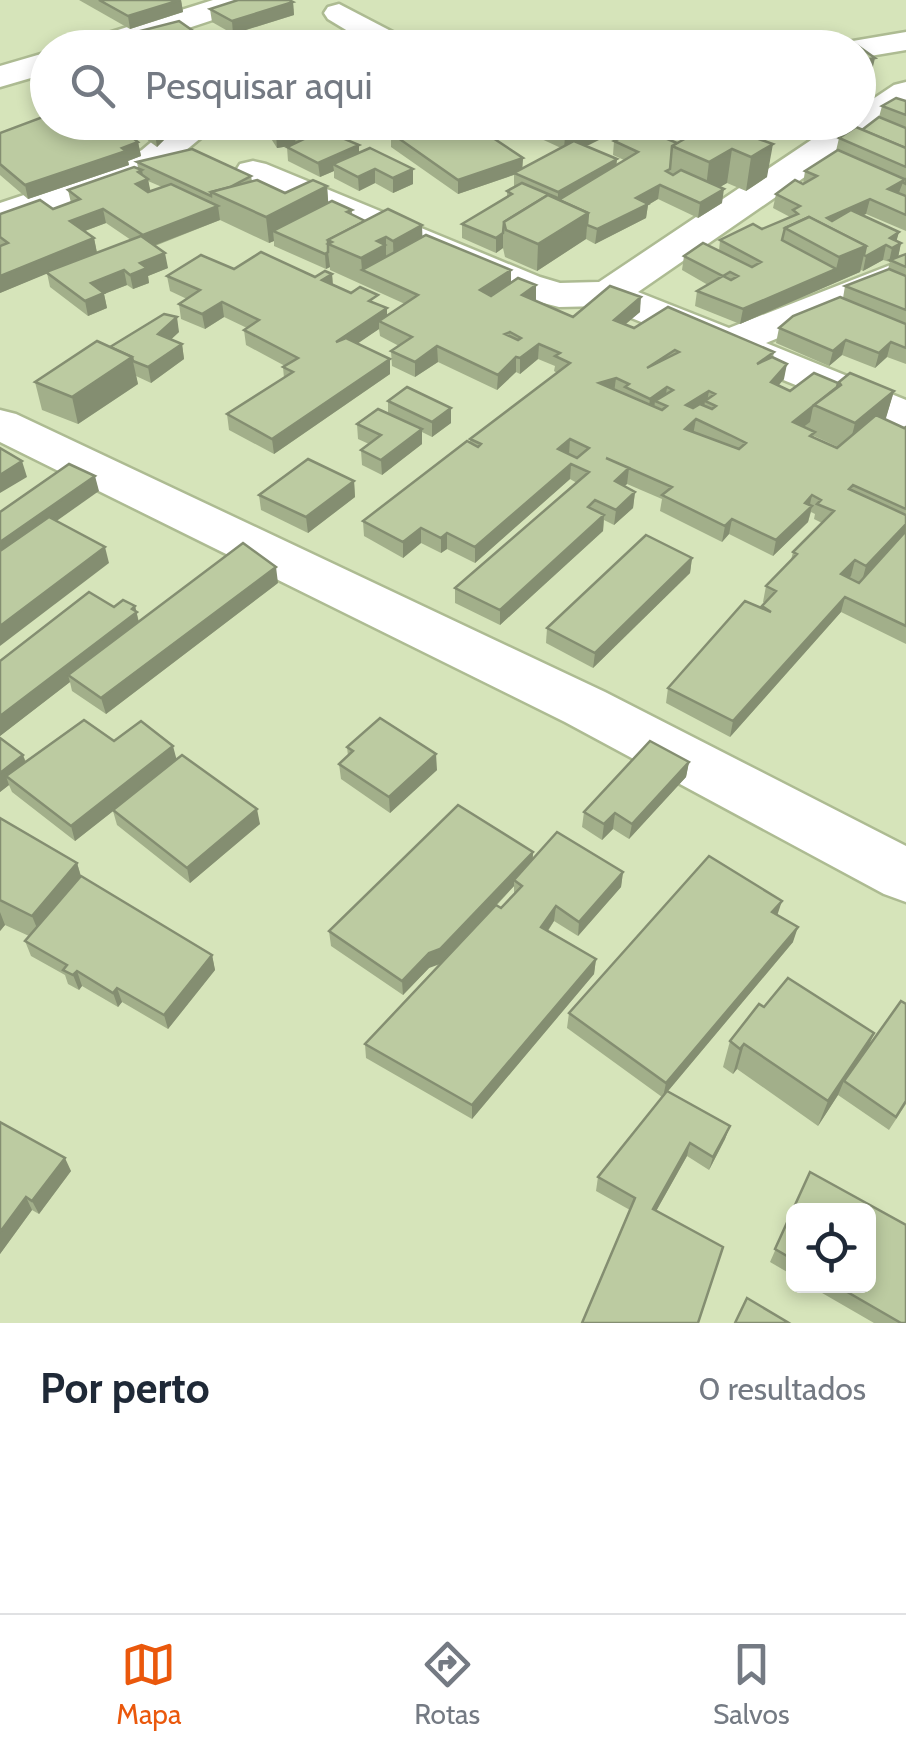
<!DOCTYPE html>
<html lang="pt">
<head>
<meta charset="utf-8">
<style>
	body { margin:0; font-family:Cabin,sans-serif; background:#f6f6f7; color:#1f2937 }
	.controls { position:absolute; right:30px; bottom:30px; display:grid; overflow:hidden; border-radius:15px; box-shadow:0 5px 15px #0003 }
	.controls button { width:90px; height:90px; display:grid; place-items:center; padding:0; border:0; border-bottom:2px solid #e0e1e3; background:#fff; color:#1f2937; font:50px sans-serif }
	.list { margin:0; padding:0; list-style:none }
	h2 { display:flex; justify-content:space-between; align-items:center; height:130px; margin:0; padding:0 40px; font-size:42px }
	h2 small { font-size:32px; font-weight:400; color:#747a83 }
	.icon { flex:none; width:55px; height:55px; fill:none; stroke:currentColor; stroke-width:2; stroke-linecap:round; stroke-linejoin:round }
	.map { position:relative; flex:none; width:906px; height:1323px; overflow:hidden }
	.search { position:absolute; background:#fff; box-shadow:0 5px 15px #0003; left:30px; right:30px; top:30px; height:110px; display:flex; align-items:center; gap:25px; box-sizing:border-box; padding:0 35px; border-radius:55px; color:#747a83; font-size:38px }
	.sheet { height:290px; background:#fff }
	nav { display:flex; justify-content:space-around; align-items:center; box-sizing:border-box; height:140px; border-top:2px solid #e0e1e3; background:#fff; font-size:28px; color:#747a83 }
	nav a { display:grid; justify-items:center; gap:5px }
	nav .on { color:#ea580c }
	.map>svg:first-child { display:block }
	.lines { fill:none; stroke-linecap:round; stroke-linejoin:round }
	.minor-casing { stroke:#adbb92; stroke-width:5 }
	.minor { fill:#fff; fill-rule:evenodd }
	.wall { fill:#a2af8a; fill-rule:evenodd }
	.shaded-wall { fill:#848e71 }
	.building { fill:#bccba1; stroke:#848e71; stroke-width:2.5; fill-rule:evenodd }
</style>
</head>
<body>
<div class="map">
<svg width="906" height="1323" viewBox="0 0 906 1323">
	<rect width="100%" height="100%" fill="#d6e4ba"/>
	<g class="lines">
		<g class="minor-casing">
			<g id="minor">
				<path d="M213,0H259L255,6L128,48H78L83,41Z"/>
				<path d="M339,4L410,41L415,48H376L328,19L324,13L328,7Z"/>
				<path d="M906,32V50L858,58V48H843L847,42Z"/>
				<path d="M48,52V73L0,87V66Z"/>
				<path d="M906,82V107L638,292L729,328L906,259V285L766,343L906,400V430L602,306L559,307L512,295L240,180L235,172L240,164L253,161L266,164L540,277L560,283L599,282L838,122H858V109L894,85Z"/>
				<path d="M175,122H220L167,166L143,179L0,226V203L117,164L142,150Z"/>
				<path d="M0,410L16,414L605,692L906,846V902L884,894L565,722L0,442Z"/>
			</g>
		</g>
		<use href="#minor" class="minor"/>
	</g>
	<g class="wall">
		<path d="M79,0H181L183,12L130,29Z"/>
		<path d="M293,2L294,15L233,34L212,22L210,9Z"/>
		<path d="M136,32L209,42L224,48H142L138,45Z"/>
		<path d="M906,101V231L866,214L863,215L899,232L896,241L901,243L898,257L906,254V364L887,357L875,368L842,355L829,366L776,343L779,328L843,298L845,286L888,269L890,262L883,260L863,271L861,270L860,272L740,324L695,306L697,291L708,285L682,270L684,256L719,251L720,240L762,229L790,217L773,208L776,194L803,184L805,171L836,151L839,138L862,130L879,117L882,106Z"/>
		<path d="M48,122H172L173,130L164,133L165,139L157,147L138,133L129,135L138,142L141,156L128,161L129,165L28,199L0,175V133Z"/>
		<path d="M267,122L326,125L327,132L359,153L413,184L393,193L375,183L359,191L334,178V171L320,177L288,161L287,147L289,146L277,148L270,137L269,124Z"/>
		<path d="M404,122H469L523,158L522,169L561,148L524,131V122H635L585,146L617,165L624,160L613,155L614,141L677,143L690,136L655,122H798L797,131L785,138L772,132L760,139L767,177L746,191L727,183L719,187L722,203L698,218L658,199L648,205L646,218L595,244L586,239L537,271L505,257L503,248L496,253L462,238V224L507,197V191L514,187V175L458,194L391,147V133L421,124L407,126Z"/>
		<path d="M137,162L251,176L252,181L285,193L327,186L328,203L352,210V214L365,221L422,237L511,282L536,300H534L573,317L640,312L625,324L634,328L774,352L773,358L784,379L779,385L790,391L838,383L839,382L894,391L885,420L904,428L906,427V644L841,612L730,737L666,703L668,688L761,608L764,603L763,602L766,586L791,560L793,552L822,523L814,519L815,514L811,512L808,522L773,556L729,534L722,542L660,511L662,499L627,484L624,486L635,492L633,508L614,525L604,520L603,531L500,625L455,603V588L577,483L570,479L475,563L447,549L441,553L421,543L403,558L364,536L363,521L470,442V439L557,373L554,371L555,366L538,359L520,374L516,372L497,390L438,362L415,377L392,366L391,351L399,346L380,336L379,329L357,343L390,359V374L274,454L229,430L227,414L284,378L283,367L285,366L246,345L244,330L247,328L224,317L205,329L181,319L179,304L187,299L170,291L167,276L234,269L315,277L332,274L333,285L378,305L387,316L405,304L330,270V267L326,269L274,246V241L269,243L220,220L155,246L168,268L148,276L149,283L133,289L127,285L104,294L107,308L88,316L50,287L47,273L0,293V214L53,209L71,203L68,190L138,168ZM148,181L162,187L150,191ZM106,223L131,240L97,253L94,238L85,231ZM814,436L838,447L837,448L814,438Z"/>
		<path d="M179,332L171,339L182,344L184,359L151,383L136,376L138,384L78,424L42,410L35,382L110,347Z"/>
		<path d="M388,401L451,423L432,437L422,432V444L382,475L362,465L361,450L369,444L358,439L357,424L388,414Z"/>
		<path d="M354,481L355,497L308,533L261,510L259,495Z"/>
		<path d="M692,558L690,573L593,668L546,643L547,628Z"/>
		<path d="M278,583L106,714L72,691L70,682L0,736V661L114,607L135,606L139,622Z"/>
		<path d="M0,738L23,755L26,762L114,741L176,759L260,824L190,883L117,825L113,811L75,841L12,792L9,785L0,792Z"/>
		<path d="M347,747L437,770L390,813L341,779L339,764L348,756Z"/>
		<path d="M689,762L686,777L629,839L613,829L602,840L582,827L584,812Z"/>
		<path d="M0,818L77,863L81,876L212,955L215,970L168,1029L122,1002L118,1007L82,986L79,990L68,984L65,975L31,956L25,941L29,936L5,925L0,931Z"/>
		<path d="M533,852V860L623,872L621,887L578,936L554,921L548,931L596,959L594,974L472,1119L366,1058L365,1044L479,924L429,968L403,995L331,946L329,931ZM514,886V895L501,908L497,905Z"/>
		<path d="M777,915L793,942L668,1091L730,1126L725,1139L709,1170L687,1156L656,1211L630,1210L596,1191L598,1177L662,1097L567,1028L569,1013Z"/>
		<path d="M906,1004V1104L889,1130L838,1095L818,1126L737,1069L733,1074L723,1067L730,1041L764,1007L874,1033L868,1048Z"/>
		<path d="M0,1122L71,1171L39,1214L32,1210L0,1254Z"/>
		<path d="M810,1172L906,1323H874L810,1286H868L794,1210V1276L770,1262Z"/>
	</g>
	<g class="shaded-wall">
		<path d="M181,0L183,12L130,29L128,16Z"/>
		<path d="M293,2L294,15L233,34L232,21Z"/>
		<path d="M875,58L872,71L858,74V61Z"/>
		<path d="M124,122H137L138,133L118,139L116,125Z"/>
		<path d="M158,122H172L173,130L164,133L165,139L157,147L155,133Z"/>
		<path d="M407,122H430L407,126Z"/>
		<path d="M608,122H635L589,145L564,149L565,136Z"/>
		<path d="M767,122H773L772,132L738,152L737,139Z"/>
		<path d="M790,122H798L797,131L785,138L788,124Z"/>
		<path d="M294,131L296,145L277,148L276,134Z"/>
		<path d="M138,142L141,156L128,161L129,165L28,199L25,185Z"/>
		<path d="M773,144L767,177L746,191L751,157Z"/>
		<path d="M359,145V159L333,164L334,171L320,177L318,163Z"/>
		<path d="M732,149L727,183L705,196L709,162Z"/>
		<path d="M523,158L522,172L458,194V180Z"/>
		<path d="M617,159L616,173L558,207V192Z"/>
		<path d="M375,169V183L359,191L358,177Z"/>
		<path d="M413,169V184L393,193V178Z"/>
		<path d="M142,170L144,181L148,179L151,194L136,184L138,172Z"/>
		<path d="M904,180L898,195L888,189Z"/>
		<path d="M660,185L658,199L648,205L646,218L595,244L597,229L636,198Z"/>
		<path d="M327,186L329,212L273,231L274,241L269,243L266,217Z"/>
		<path d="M724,189L722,203L698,218L700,203Z"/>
		<path d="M211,196L213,207L218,206L220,220L145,249L143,235L213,208Z"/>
		<path d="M870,199L866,214L824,233L827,218Z"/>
		<path d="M103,209L106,223L74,235L70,221Z"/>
		<path d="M588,213L586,239L537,271L538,244Z"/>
		<path d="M422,225L423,252L394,268L393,241Z"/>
		<path d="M899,232L895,246L901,243L898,258L889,262L892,248L890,238Z"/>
		<path d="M503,233V248L496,253V238Z"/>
		<path d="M386,237V272L362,270L361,258L377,241Z"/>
		<path d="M94,238L97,253L0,293V276Z"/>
		<path d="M886,245L883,260L863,271L866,256Z"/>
		<path d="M866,246L860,272L740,324L743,309L836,269L839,257Z"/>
		<path d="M328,252L330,267L326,269L325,254Z"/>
		<path d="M165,253L168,268L148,276L149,283L133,289L130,275L140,263Z"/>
		<path d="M124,270L127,285L104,294L107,308L88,316L85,301L91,283Z"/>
		<path d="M511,270V285L479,305L480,290Z"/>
		<path d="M332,274L333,288L322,280Z"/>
		<path d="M536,285V300L521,310L522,295Z"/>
		<path d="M641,297L640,312L613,335L614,320Z"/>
		<path d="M222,302L224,317L205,329L202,314Z"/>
		<path d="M387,308V323L379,321V329L338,357L336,342Z"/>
		<path d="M177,317L179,332L161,349L158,334Z"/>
		<path d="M846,340L842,355L829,366L833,351Z"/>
		<path d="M891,342L887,357L875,368L879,353Z"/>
		<path d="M182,344L184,359L151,383L148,367Z"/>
		<path d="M539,344L538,359L520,374V358Z"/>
		<path d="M437,346L438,362L415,377V362Z"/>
		<path d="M132,357L138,384L78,424L72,397Z"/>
		<path d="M516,357V372L497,390L498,375Z"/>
		<path d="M390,359V374L274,454L272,439Z"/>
		<path d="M787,364L784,379L768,397L771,382Z"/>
		<path d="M616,378L614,393L599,383Z"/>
		<path d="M667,387L665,402L655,401L654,410L648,414L650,399Z"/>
		<path d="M709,391L707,402L705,401L704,408L684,420L686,405Z"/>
		<path d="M894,391L886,418L848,452L855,423Z"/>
		<path d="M813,407L810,422L789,438L793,422Z"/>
		<path d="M451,408V423L432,437V422Z"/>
		<path d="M696,419L693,435L685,429Z"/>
		<path d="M422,429V444L382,475L381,460Z"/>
		<path d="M570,439L569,455L558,449Z"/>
		<path d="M22,461L27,477L0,493V475Z"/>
		<path d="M571,464L570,479L475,563V547Z"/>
		<path d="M629,468L627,484L613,497L615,481Z"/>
		<path d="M95,476L99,491L0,561V542Z"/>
		<path d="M354,481L355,497L308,533L306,517Z"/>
		<path d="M635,492L633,508L614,525L616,510Z"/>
		<path d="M812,495L809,509L812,506L808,522L773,556L776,540L805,503Z"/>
		<path d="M604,515L603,531L500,625V610Z"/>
		<path d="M732,519L729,534L722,542L725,526Z"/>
		<path d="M906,524V534L862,581L866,566Z"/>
		<path d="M421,528V543L403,558V542Z"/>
		<path d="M447,533V549L441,553V538Z"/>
		<path d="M105,547L109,563L0,646V626Z"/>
		<path d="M692,558L690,573L593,668L595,653Z"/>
		<path d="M855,560L851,576L837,590L841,574Z"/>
		<path d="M276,567L278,583L106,714L101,698Z"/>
		<path d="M845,597L841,612L730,737L733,721Z"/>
		<path d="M135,606L140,628L68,675L70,682L0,736V716Z"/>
		<path d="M173,746L177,761L75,841L71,826Z"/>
		<path d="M436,754L437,770L390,813L389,797Z"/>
		<path d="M23,755L28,770L6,776L9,785L0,792V773Z"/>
		<path d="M689,762L686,777L629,839L632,824Z"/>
		<path d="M257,809L260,824L190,883L187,868Z"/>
		<path d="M615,813L613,829L602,840L604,824Z"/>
		<path d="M533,852L532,868L514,880V886L440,964L429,968L403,995L402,981Z"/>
		<path d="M77,863L85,891L43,943L32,916Z"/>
		<path d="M623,872L621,887L578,936L579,922Z"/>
		<path d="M782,901L777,916L772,912Z"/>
		<path d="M556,906L554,921L540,942L541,927Z"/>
		<path d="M0,912L5,925L0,931Z"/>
		<path d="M798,927L793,942L663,1097L666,1083Z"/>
		<path d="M212,955L215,970L168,1029L164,1015Z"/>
		<path d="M596,959L594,974L472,1119V1105Z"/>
		<path d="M77,971L82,986L79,990L73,975Z"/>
		<path d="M117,988L122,1002L118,1007L113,993Z"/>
		<path d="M874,1033L863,1058L844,1081L838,1095L818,1126L828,1101Z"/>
		<path d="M744,1044L737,1069L733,1074L740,1049Z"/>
		<path d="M730,1126L725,1139L709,1170L713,1157Z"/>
		<path d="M690,1143L687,1156L650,1222L653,1209Z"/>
		<path d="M65,1158L71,1171L39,1214L32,1201Z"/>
		<path d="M26,1197L32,1210L0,1254V1232Z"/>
	</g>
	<g class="building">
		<path d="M99,0H180L128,16Z"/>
		<path d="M238,0H289L293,2L232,21L210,9Z"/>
		<path d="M179,21L209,42L214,40L224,48H157L136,32Z"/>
		<path d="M851,41L875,58L858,61V48H820Z"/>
		<path d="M896,98L906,101V115L882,106Z"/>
		<path d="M48,115V122H124L116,125L138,142L122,148L126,151L25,185L0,164V133ZM70,123L81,131L72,134L61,126Z"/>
		<path d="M879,117L906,128V148L862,130Z"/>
		<path d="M141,122H160L163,125L155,133Z"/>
		<path d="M276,122H323L326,125L316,127L359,145L318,163L287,147L304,139L294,131L276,134L268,124Z"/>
		<path d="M425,122H469L523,158L458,180L391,133Z"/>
		<path d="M536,122H608L590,131L565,136Z"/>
		<path d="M692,122H767L746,134L713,123L705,127Z"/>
		<path d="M713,123L773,144L751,157L732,149L709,162L672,146Z"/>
		<path d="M856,127L906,148V167L839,138Z"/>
		<path d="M641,128L677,143L672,146L670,169L666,171L673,175L681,170L724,189L700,203L660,185L636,198L648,204L597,229L587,225L588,213L548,195L504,222L503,233L496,238L462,224L512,194L507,191L522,183L560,199L638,152L614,141Z"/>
		<path d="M574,141L617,159L558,192L514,173Z"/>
		<path d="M370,148L413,169L393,178L375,169L358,177L333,164Z"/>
		<path d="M192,149L251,176L230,187L211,192V196L137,162Z"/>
		<path d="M838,150L904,179H906V184L902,182L904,180L888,189L906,196V215L870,199L827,218L832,221L851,210L899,232L890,238L901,243L892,248L886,245L866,256L864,255L866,246L809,217L785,228L782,240L836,269L743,309L697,291L723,276L731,280L738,276L730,272L723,276L684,256L703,243L752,267L761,262L720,240L753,224L762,229L798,214L793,210L800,206L776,194L795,180L803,184L817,176L805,171Z"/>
		<path d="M134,167L142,170L138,172L148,179L136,184L148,192L171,184L218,206L143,235L103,209L70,221L94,238L0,276V246L8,243L0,237V214L40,200L53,209L80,199L68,190Z"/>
		<path d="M257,180L285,193L313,180L327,186L266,217L211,192Z"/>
		<path d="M548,195L588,213L538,244L506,230L504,222Z"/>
		<path d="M332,201L352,210L347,212L365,221L328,240V252L325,254L273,231Z"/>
		<path d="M388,209L422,225L393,241L386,237L377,241L385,245L361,258L328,244L332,242L328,240Z"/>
		<path d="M809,217L866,246L839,257L785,228Z"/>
		<path d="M426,235L511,270L480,290L491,296L518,278L536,285L522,295L573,317L610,286L641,297L614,320L634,328L668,307L774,352L757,364L772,357L787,364L771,382L790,391L814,373L838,383L837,387L793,422L815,432L810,436L837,448L876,415L904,428L906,427V509L853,485L849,489L906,515V524L866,566L855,560L841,574L859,583L906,531V626L845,597L733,721L668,688L745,601L771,612L762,606L776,591L766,586L797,554L793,552L834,511L817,504L821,500L812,495L805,503L812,506L776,540L732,519L725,526L662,495L672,487L606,458L629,468L615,481L635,492L616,510L595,500L588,507L604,515L500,610L455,588L589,472L571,464L475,547L447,533L441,538L421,528L403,542L363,521L467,441L478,447L481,444L470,439L570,363L555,356L560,353L539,344L520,358L516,357L498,375L437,346L415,362L391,351L412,337L379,321L418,295L362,270ZM510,332L521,338L518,340L505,334ZM675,350L679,352L647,368ZM616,378L629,384L625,387L650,399L667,387L673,390L655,401L667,406L662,410L599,383ZM709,391L715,394L705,401L716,406L712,409L700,404L693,408L686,405ZM696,419L730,435L746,443L739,449L685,429ZM570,439L589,448L577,458L558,449Z"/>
		<path d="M141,236L165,253L140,263L147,268L130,275L124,270L91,283L104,293L85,301L46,272Z"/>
		<path d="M261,252L315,277L325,271L332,274L322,280L351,293L360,287L378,295L369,301L387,308L336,342L346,338L390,359L272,439L227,414L293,372L283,367L298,358L244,330L259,320L222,302L202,314L179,304L200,290L167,276L201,255L234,269Z"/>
		<path d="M906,254V267L890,260Z"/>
		<path d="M889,269L906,276V310L845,286Z"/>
		<path d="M840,297L906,324V348L891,342L879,353L846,340L833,351L779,328L793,316Z"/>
		<path d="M164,314L177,317L158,334L182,344L148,367L133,361L132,357L110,347Z"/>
		<path d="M97,341L132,357L72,397L35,382Z"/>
		<path d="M850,373L894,391L855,423L814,405L841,385L839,382Z"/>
		<path d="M407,387L451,408L432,422L388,401Z"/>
		<path d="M378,409L422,429L381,460L361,450L381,435L357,424Z"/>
		<path d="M0,448L22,461L0,475Z"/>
		<path d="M308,459L354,481L306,517L259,495Z"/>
		<path d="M69,464L95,476L0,542V512Z"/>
		<path d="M49,517L105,547L0,626V551Z"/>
		<path d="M646,535L692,558L595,653L547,628Z"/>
		<path d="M243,543L276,567L101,698L68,675Z"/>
		<path d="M89,592L114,607L123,600L135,606L132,609L137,612L0,716V661Z"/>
		<path d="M380,718L436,754L389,797L339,764L353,751L347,747Z"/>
		<path d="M84,720L114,741L141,721L173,746L71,826L6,776Z"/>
		<path d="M0,738L23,755L0,773Z"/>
		<path d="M650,741L689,762L632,824L615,813L604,824L584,812Z"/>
		<path d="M182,755L257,809L187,868L113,810Z"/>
		<path d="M458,805L533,852L440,949L429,953L402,981L329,931Z"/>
		<path d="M0,818L77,863L32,916L0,900Z"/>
		<path d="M557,832L623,872L579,922L556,906L541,927L596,959L472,1105L365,1044L496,905L501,908L522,886L514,880Z"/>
		<path d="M709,856L782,901L772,912L798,927L666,1083L569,1013Z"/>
		<path d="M81,876L212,955L164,1015L117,988L113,993L77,971L73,975L63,970L67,965L25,941Z"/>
		<path d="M788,978L874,1033L828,1101L744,1044L740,1049L730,1041L759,1004L764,1007Z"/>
		<path d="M901,1001L906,1004V1101L896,1117L844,1081Z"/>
		<path d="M667,1091L730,1126L713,1157L690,1143L653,1209L723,1247L698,1323H582L635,1198L598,1177Z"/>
		<path d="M0,1122L65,1158L32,1201L26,1197L0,1232Z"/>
		<path d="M810,1172L906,1225V1323H901L837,1286H868V1210H794V1260L775,1249Z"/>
		<path d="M747,1298L789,1323H735Z"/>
	</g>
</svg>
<div class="controls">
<button><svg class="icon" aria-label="locate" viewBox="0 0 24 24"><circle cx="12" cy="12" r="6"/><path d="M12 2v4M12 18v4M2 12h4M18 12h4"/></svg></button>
</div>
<div class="search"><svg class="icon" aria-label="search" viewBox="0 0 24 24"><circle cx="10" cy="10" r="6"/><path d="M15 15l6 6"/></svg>Pesquisar aqui</div>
</div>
<section class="sheet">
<h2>Por perto<small>0 resultados</small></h2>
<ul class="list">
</ul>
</section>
<nav>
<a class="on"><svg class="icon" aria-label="map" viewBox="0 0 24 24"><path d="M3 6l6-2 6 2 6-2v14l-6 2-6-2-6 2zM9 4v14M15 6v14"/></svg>Mapa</a>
<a><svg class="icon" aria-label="directions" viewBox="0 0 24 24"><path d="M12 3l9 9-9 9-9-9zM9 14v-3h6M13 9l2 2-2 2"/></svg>Rotas</a>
<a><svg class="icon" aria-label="saved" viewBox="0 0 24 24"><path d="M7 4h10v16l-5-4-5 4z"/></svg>Salvos</a>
</nav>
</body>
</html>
